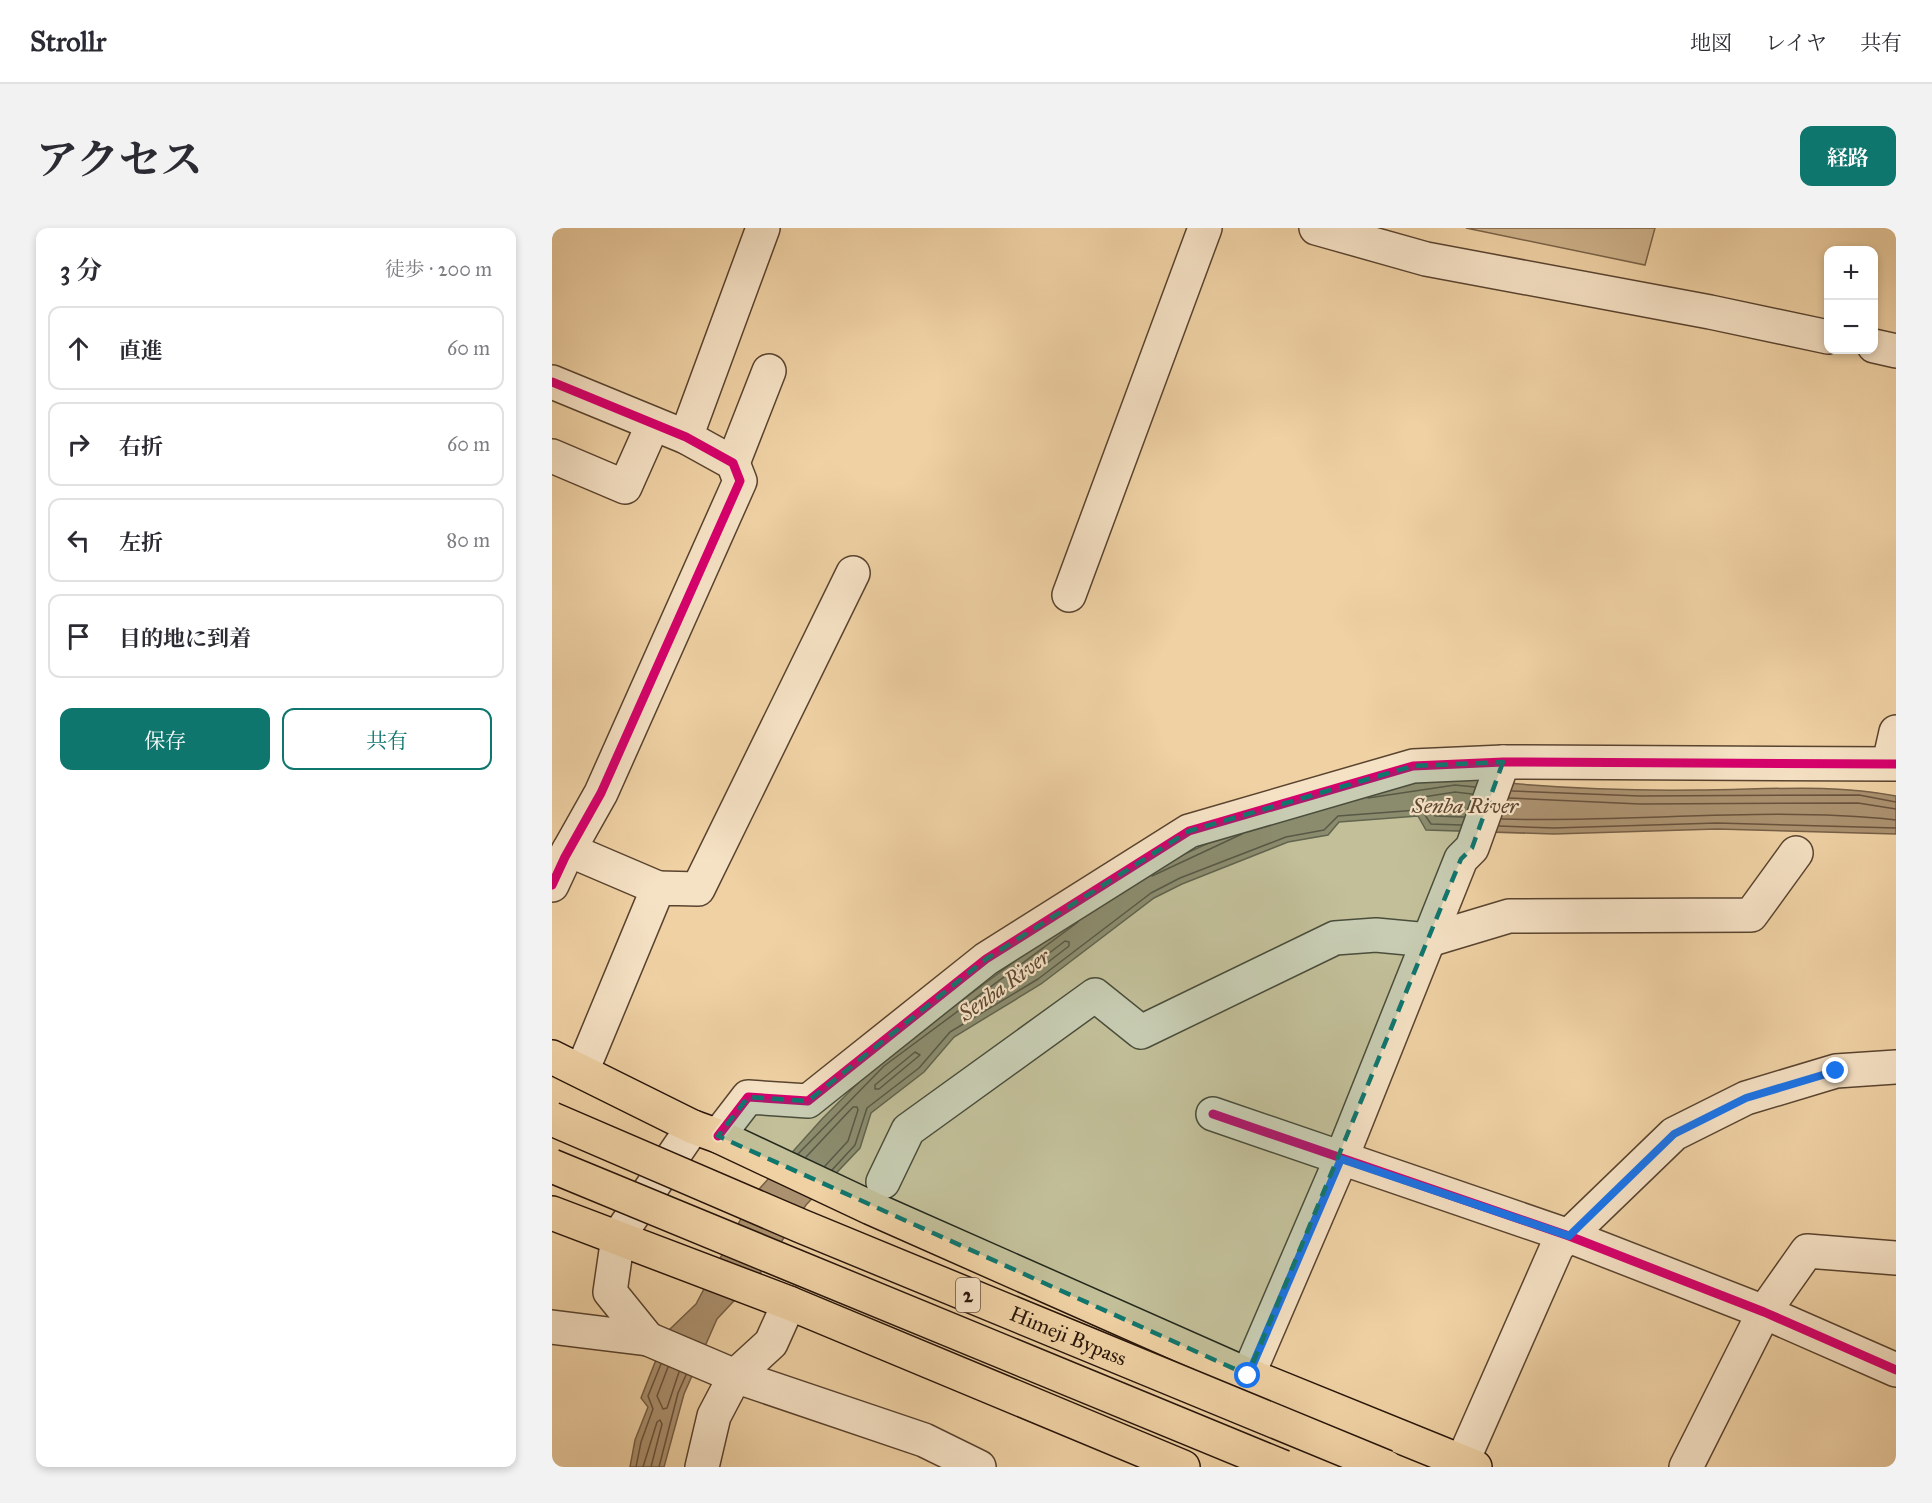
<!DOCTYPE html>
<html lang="ja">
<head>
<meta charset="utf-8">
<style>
	body { margin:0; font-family:"IM FELL Great Primer","Noto Serif JP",serif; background:#f2f2f3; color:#2b2b33 }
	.controls { position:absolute; right:18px; top:18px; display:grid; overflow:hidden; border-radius:12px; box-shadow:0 3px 9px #0003 }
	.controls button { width:54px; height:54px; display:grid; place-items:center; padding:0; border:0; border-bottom:2px solid #e1e1e2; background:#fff; color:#2b2b33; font:30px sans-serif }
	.stop { position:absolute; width:18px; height:18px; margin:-14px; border:4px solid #1a73e8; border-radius:50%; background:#fff }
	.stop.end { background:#1a73e8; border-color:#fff; box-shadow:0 2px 6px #0008 }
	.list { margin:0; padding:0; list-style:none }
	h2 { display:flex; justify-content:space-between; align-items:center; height:78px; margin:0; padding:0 24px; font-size:26px }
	h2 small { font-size:20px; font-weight:400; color:#7c7c81 }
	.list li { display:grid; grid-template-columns:39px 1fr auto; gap:18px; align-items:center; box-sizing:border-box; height:84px; margin:0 12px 12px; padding:0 12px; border:2px solid #e1e1e2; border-radius:12px }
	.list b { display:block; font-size:22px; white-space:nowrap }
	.list em { font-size:20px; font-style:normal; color:#7c7c81 }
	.actions { display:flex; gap:12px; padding:18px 24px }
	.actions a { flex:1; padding:14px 0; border:2px solid #0f766e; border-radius:12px; text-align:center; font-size:21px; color:#0f766e }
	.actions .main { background:#0f766e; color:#fff }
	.icon { flex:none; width:33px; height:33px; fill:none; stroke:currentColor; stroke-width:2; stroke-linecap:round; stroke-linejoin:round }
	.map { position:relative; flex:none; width:1344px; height:1239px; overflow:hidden; border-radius:12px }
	header { display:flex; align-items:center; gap:36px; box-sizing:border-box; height:84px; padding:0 30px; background:#fff; border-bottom:2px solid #e1e1e2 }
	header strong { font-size:28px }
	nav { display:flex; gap:33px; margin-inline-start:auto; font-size:21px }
	.intro { display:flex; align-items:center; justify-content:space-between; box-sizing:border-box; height:144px; padding:0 36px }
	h1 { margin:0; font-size:42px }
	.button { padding:15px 27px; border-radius:12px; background:#0f766e; color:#fff; font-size:21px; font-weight:700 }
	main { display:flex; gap:36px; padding:0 36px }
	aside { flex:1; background:#fff; border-radius:12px; box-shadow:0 3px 9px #0003 }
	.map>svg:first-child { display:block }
	.green { fill:#cdb189; stroke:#7a6248; stroke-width:1.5 }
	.water { fill:#ab916f; stroke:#765f46; stroke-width:1.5 }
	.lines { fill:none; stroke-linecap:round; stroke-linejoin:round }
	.shore { stroke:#69523c; stroke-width:1.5 }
	.minor-casing { stroke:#59432f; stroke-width:36 }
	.highway-casing { stroke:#271408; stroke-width:36 }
	.minor { stroke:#f5e1c4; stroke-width:33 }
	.highway { stroke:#efd1a4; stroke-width:33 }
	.highway-bridge-casing { stroke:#271408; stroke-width:36; stroke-linecap:butt }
	.highway-bridge { stroke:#efd1a4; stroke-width:33 }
	.cycleway-casing { stroke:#f5e1c4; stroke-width:13 }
	.cycleway { stroke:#d6006c; stroke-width:9 }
	.route { stroke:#1a73e8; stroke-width:8 }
	.marked { fill:#0f766e; fill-opacity:0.2; stroke:#0f766e; stroke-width:4.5; stroke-dasharray:12 8; stroke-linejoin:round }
	.labels { text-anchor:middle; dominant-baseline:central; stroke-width:4.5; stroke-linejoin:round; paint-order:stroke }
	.shield { fill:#f5e1c4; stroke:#655240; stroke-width:1.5 }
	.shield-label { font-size:20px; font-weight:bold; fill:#271408 }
	.street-label { font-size:21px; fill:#271408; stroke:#f5e1c4 }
	.water-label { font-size:22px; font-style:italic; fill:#5c4631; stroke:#f5e1c4 }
</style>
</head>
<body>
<header>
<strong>Strollr</strong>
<nav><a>地図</a><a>レイヤ</a><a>共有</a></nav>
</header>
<div class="intro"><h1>アクセス</h1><a class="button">経路</a></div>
<main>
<aside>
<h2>3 分<small>徒歩 · 200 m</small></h2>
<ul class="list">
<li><svg class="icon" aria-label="ahead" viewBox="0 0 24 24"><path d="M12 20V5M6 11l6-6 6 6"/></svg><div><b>直進</b></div><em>60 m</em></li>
<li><svg class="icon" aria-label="right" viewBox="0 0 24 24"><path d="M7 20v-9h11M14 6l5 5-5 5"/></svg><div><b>右折</b></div><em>60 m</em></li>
<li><svg class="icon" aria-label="left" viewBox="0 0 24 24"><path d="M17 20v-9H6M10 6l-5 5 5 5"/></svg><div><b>左折</b></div><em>80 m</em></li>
<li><svg class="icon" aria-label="arrive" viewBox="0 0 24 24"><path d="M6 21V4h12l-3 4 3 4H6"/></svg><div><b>目的地に到着</b></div></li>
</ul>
<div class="actions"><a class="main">保存</a><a>共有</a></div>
</aside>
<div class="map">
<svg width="1344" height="1239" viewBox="0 0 1344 1239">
	<rect width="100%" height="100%" fill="#efd1a4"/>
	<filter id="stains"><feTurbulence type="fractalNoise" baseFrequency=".00333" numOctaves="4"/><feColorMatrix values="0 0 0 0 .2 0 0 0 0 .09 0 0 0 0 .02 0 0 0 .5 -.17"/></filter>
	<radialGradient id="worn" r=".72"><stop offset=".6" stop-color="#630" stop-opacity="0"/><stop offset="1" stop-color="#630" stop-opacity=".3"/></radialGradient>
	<path class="green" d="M914,0H1103L1093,37Z"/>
	<path class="water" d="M904,550C984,559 1064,563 1144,562C1211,562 1279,555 1344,568V606L1165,601L1002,606L874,602L866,588L787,594L776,607L736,614L630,656L602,670L489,756L402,809L372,844L319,885L308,920L254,977L209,1044L165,1091L132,1166L112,1239H78L83,1212L96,1179L89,1170L115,1104L144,1076L201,968L270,891L328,833L567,656L696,597L847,557Z"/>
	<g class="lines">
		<g class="shore">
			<path d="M960,563L1088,568L1307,567L1344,574"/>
			<path d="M816,570L903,557L923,559"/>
			<path d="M957,570L1088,576L1306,575L1344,581"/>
			<path d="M912,589L883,588L865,570L903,564L920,566"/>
			<path d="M950,591C1080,595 1215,578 1344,592"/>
			<path d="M947,598L1002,600L1165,595L1344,600"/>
			<path d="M600,648L690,606"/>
			<path d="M513,713L517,714V718L482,745L474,746L475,742Z"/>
			<path d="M363,824L368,827L327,861H323V857Z"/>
			<path d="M246,926L332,838L526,694"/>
			<path d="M254,929L301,879H305L306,882L296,913L273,938"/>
			<path d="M280,942L303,917L315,880L367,840L398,804L486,751L599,665L628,650L734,609L772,602L786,588L866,582L871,584L879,596L909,597"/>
			<path d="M116,1139L105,1168L111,1181L115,1180L127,1144"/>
			<path d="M84,1239L89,1214L101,1181L96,1168L109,1136"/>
			<path d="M91,1239L105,1194L108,1192L110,1196L99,1239"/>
			<path d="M107,1239L126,1165L134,1147"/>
		</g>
		<g class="minor-casing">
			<g id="minor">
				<path d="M764,0L874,31L1158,84L1276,109"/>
				<path d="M1322,118L1344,123"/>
				<path d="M0,154L134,209L181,235L188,253L49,565L13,629L0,657"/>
				<path d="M134,209L211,0"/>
				<path d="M0,228L73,259L101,196"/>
				<path d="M181,235L217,143"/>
				<path d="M517,367L653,0"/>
				<path d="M1337,535L1344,504"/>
				<path d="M17,622L106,660"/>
				<path d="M30,843L106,660L146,661L301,345"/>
				<path d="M661,886L1017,1008L1212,1084L1344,1142"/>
				<path d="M166,908L196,869L256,873L434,731L637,603L861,538L951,534L1344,536"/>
				<path d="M331,954L356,902L543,767L589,804L783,710L824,707L877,712L957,688L1199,687L1244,625"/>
				<path d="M0,1099L96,1111L183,1148L372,1212L427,1239"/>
				<path d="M96,1111L58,1064L66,1009L141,899"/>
				<path d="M696,1147L789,931L909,631L920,620L951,534"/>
				<path d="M150,1239L162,1188L183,1148L219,1115L237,1075"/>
				<path d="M908,1239L1005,1019L1122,906L1194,870L1284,843L1344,839"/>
				<path d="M1134,1239L1212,1084L1255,1023L1344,1030"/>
			</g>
		</g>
		<g class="highway-casing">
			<g id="highway">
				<path d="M0,829L141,899L166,908L319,980L696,1147L923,1239"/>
				<path d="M0,985L237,1075L631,1239"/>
			</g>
		</g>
		<use href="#minor" class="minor"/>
		<use href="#highway" class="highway"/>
		<g class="highway-bridge-casing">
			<g id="highway-bridge">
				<path id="s1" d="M0,891L249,998L834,1239"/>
				<path d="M0,938L731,1239"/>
			</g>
		</g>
		<use href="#highway-bridge" class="highway-bridge"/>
		<g class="cycleway-casing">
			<g id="cycleway">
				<path d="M0,154L134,209L181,235L188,253L49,565L13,629L0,657"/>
				<path d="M661,886L1017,1008L1212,1084L1344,1142"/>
				<path d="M166,908L196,869L256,873L434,731L637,603L861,538L951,534L1344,536"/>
			</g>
		</g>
		<use href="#cycleway" class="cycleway"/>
	</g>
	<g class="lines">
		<path class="route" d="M696,1148L789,931L1017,1008L1122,906L1194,870L1284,843"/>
	</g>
	<path class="marked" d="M951,534L920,620L909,631L696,1147L166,908L196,869L256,873L434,731L637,603L861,538Z"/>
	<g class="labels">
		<rect class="shield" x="404" y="1050" width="24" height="34" rx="4.5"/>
		<g class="shield-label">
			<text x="416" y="1067">2</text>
		</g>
		<g class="street-label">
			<text stroke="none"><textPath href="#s1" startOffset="560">Himeji Bypass</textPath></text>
		</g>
		<g class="water-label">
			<text x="913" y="577">Senba River</text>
			<text transform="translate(452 757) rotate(-36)">Senba River</text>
		</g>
	</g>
	<rect width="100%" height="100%" filter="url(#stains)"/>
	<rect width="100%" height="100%" fill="url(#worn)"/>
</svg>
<div class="controls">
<button>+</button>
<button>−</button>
</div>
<div class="stop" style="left:696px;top:1148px"></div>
<div class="stop end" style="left:1284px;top:843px"></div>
</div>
</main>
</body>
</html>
